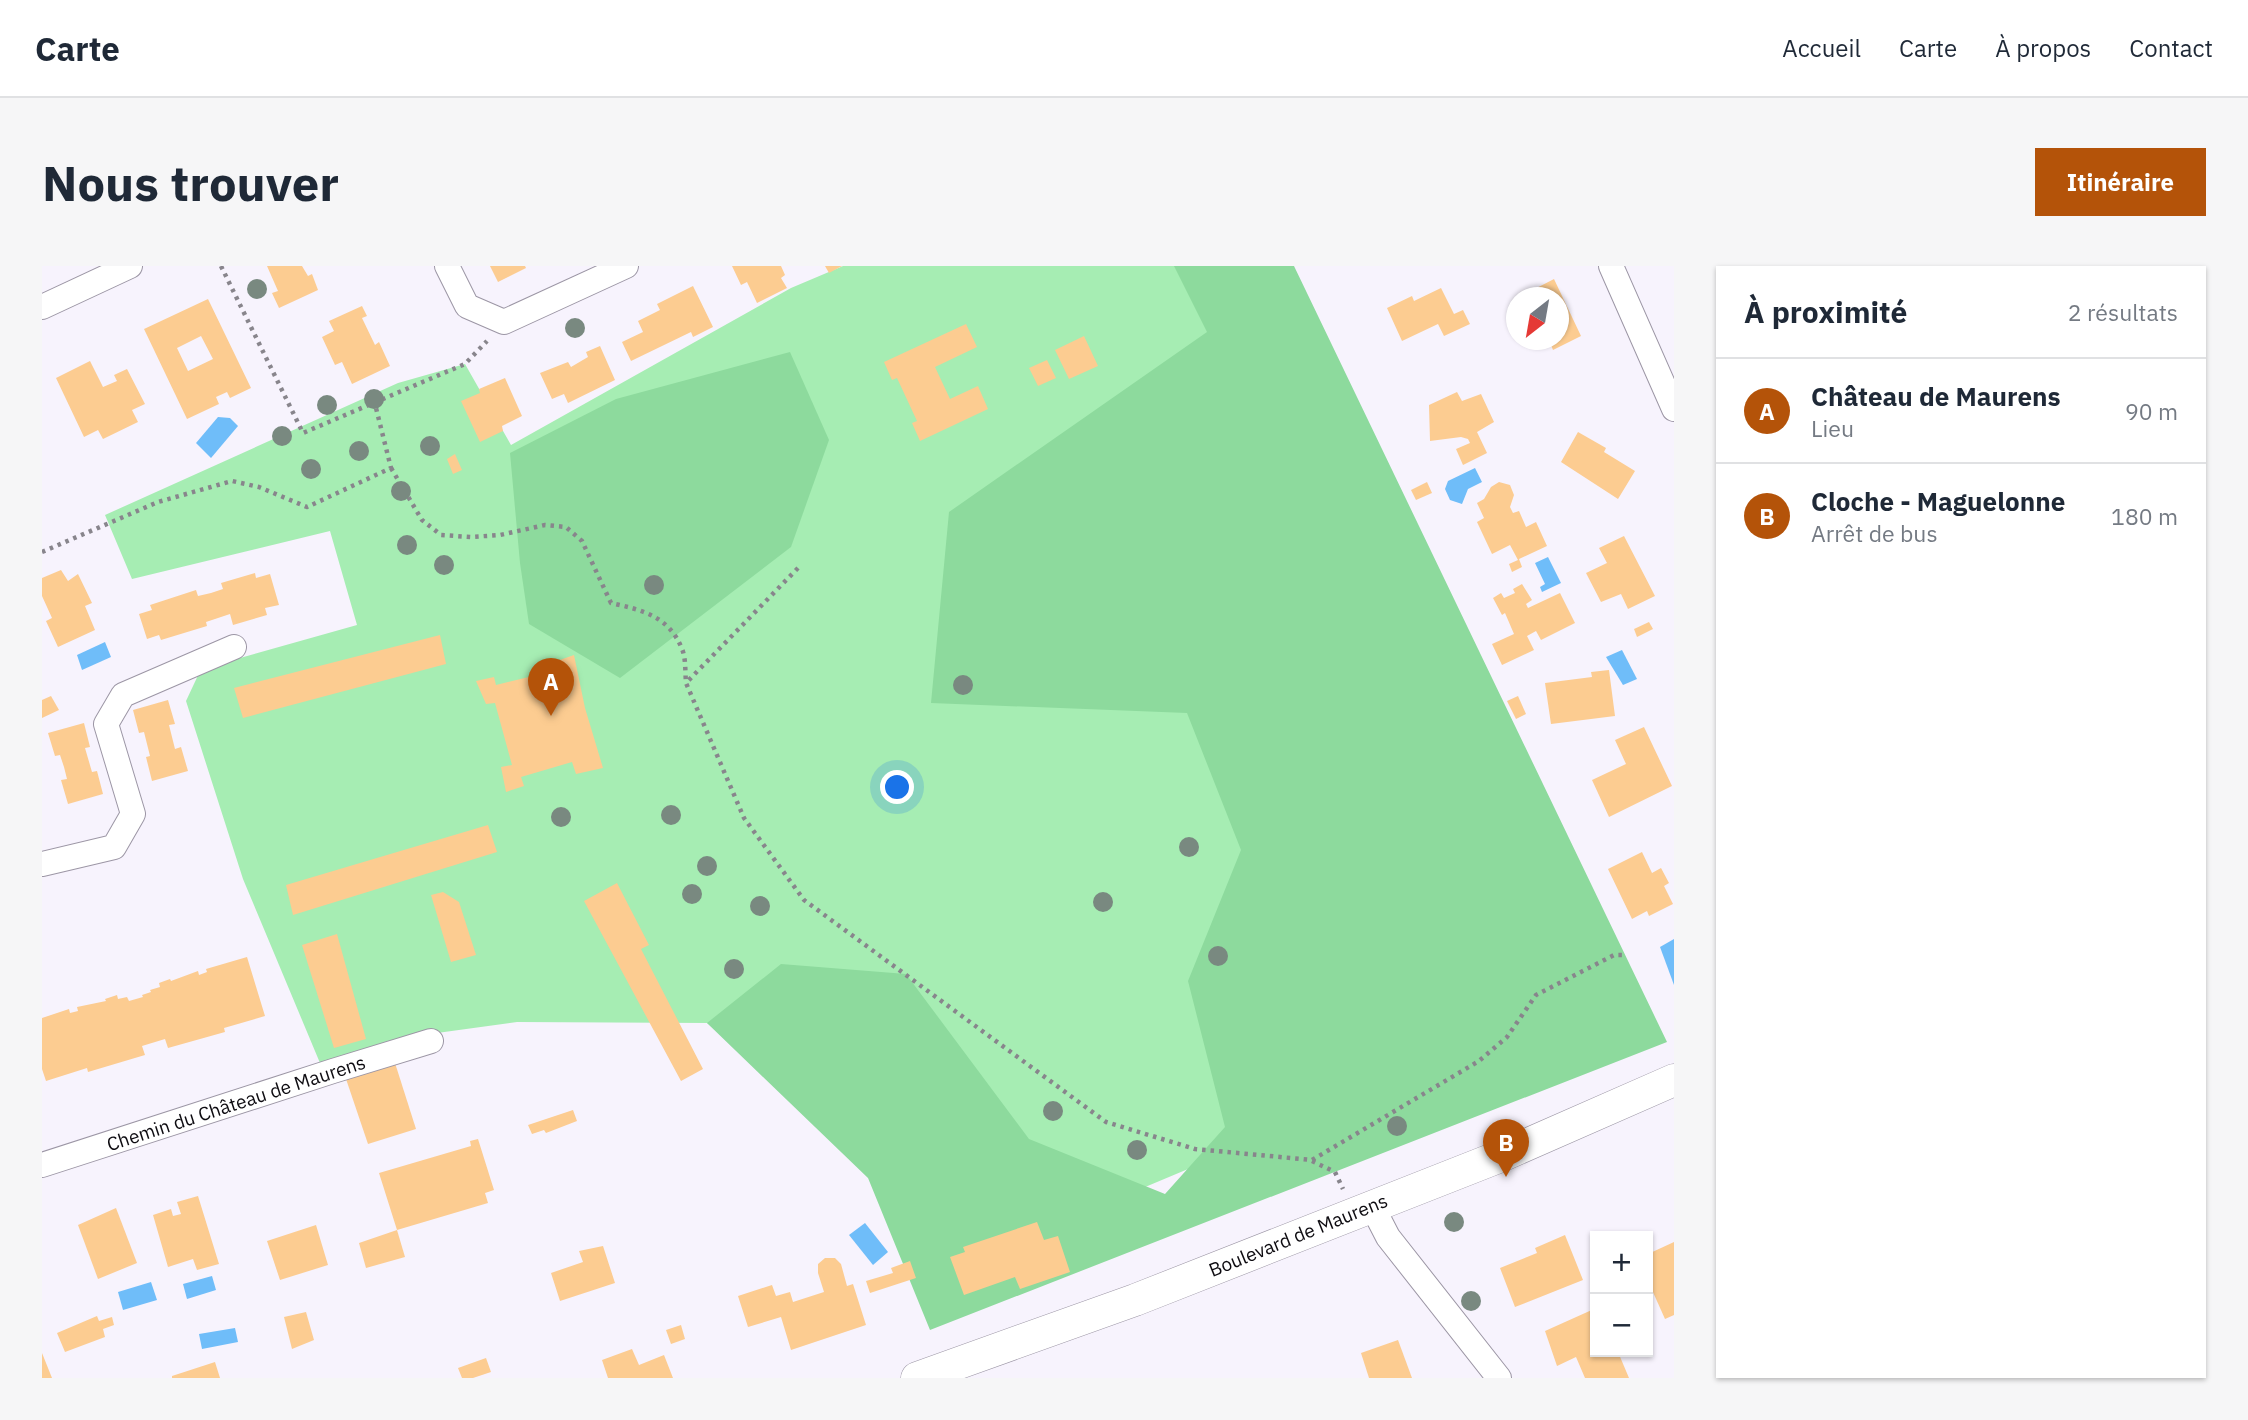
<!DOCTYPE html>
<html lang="fr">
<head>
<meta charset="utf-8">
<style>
	body { margin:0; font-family:"IBM Plex Sans",sans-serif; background:#f6f6f7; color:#1f2937 }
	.controls { position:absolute; right:21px; bottom:21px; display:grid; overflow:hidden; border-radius:0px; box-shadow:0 2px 5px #0004 }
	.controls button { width:63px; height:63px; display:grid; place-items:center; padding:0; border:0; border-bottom:2px solid #e0e1e3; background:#fff; color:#1f2937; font:35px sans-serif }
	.compass { position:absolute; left:1464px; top:21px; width:63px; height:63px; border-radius:50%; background:#fff; box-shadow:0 2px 5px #0004; rotate:211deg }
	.you { position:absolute; left:856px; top:522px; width:24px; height:24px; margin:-18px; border:5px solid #fff; border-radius:50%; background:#1a73e8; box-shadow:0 0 0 10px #1a73e833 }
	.badge { display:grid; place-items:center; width:46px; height:46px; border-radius:50%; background:#b45309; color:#fff; font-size:23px; font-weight:700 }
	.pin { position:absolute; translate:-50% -58px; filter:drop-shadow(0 2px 4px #0008) }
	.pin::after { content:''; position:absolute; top:37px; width:24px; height:21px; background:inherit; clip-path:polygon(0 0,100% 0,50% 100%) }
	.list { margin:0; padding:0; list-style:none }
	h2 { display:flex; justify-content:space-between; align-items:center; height:91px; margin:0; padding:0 28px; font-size:30px }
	h2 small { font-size:23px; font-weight:400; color:#747a83 }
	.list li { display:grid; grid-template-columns:46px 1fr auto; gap:21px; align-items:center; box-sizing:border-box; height:105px; padding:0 28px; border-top:2px solid #e0e1e3 }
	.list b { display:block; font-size:26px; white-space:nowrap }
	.list p { margin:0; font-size:23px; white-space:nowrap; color:#747a83 }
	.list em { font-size:23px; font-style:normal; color:#747a83 }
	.map { position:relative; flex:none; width:1632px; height:1112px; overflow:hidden; border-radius:0px }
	header { display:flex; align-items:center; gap:42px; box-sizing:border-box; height:98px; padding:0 35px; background:#fff; border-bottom:2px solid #e0e1e3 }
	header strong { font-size:33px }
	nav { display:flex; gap:38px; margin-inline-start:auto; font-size:24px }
	.intro { display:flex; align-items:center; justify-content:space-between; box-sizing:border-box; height:168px; padding:0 42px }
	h1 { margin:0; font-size:49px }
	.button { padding:18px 32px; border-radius:0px; background:#b45309; color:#fff; font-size:24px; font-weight:700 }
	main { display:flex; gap:42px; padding:0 42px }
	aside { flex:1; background:#fff; border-radius:0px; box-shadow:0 2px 5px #0004 }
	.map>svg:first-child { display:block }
	.green { fill:#a6edb3 }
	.forest { fill:#8dda9d }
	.water { fill:#6fbdf9 }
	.building { fill:#fccc91; fill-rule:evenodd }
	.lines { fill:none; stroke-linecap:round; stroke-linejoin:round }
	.minor-casing { stroke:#9c96a5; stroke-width:26 }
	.tertiary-casing { stroke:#9c96a5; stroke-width:33 }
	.path { stroke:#88858c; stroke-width:4.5; stroke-dasharray:3.5 5; stroke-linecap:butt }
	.minor { stroke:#fff; stroke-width:24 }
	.tertiary { stroke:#fff; stroke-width:32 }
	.tree { fill:#798980 }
	.labels { text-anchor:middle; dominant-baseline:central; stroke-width:5; stroke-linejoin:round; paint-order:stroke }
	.street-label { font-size:19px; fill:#0d0b10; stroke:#fff }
</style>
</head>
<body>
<header>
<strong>Carte</strong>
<nav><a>Accueil</a><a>Carte</a><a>À propos</a><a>Contact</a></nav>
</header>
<div class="intro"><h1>Nous trouver</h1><a class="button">Itinéraire</a></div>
<main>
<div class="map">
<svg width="1632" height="1112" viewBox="0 0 1632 1112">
	<rect width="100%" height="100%" fill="#f7f3fd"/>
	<path class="green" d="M801,0H1156L1434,782L941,989L665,757L475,756L395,767L278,797L201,613L144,435L159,403L315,359L288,265L90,313L63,249L356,117L423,98L469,179L749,22Z"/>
	<g class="forest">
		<path d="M1132,0H1252L1625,776L888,1064L826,912L665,757L739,698L864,708L987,873L1123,928L1183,861L1146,715L1199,584L1145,447L889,437L907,246L1165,66Z"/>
		<path d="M748,86L787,174L749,281L578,412L487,358L478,297L468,187L574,133Z"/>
	</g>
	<g class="water">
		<path d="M176,151L188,152L196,160L169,192L154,177Z"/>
		<path d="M1433,202L1440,216L1426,223L1420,238L1408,234L1403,223L1406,215Z"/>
		<path d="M1506,291L1519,317L1500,326L1498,321L1503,318L1493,297Z"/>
		<path d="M63,376L69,391L40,404L35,389Z"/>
		<path d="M1580,384L1595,413L1581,419L1564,391Z"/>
		<path d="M1632,673V719L1618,681Z"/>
		<path d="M823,957L846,986L831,999L807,969Z"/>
		<path d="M170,1010L174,1024L145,1033L141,1018Z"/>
		<path d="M109,1016L115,1034L81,1044L76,1026Z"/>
		<path d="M193,1062L196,1076L160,1083L157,1068Z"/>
	</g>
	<g class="building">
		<path d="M225,0H260L266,10L270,8L276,24L237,42L230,27L236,25Z"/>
		<path d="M448,0H483L484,2L456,16Z"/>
		<path d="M690,0H739L743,9L739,12L745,22L715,37L705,16L699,19Z"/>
		<path d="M783,0H800L787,7Z"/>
		<path d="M1512,13L1539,70L1511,84L1507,74H1517V32H1475Z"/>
		<path d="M651,20L671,61L651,71L649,66L589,95L580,76L601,66L596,55L618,44L615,38Z"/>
		<path d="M1399,22L1412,48L1421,44L1428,58L1402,70L1396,58L1360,75L1345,42L1370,30L1372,35Z"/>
		<path d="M166,33L209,122L188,132L185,126L174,131L177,138L145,153L102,63ZM159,70L171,93L146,105L135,82Z"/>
		<path d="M320,40L325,50L320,52L333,79L337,76L348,100L310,118L300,96L293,99L280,71L292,65L287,55Z"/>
		<path d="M924,58L935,81L893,101L908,133L936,120L946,143L878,175L870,157L875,155L855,112L850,114L842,96Z"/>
		<path d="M1042,70L1056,100L1027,113L1013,84Z"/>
		<path d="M558,80L573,114L526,137L522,128L510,133L498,107L526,96L529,101L546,91L544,86Z"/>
		<path d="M1005,94L1014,112L996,120L987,102Z"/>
		<path d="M48,95L61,121L75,115L72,109L85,103L103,138L90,144L96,156L61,173L56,164L42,171L14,112Z"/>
		<path d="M463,112L480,150L460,160L461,165L438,176L419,135L438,127L437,123Z"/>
		<path d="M1415,126L1420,135L1439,128L1452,156L1435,166L1445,187L1421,199L1414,183L1428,177L1426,173L1419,171L1388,175L1387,139Z"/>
		<path d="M1536,166L1564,182L1562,186L1593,205L1576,233L1519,196Z"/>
		<path d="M413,188L420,204L411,208L405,193Z"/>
		<path d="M1385,216L1390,227L1374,234L1369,224Z"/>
		<path d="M1457,216L1468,219L1472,229L1468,241L1471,247L1477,245L1484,261L1494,256L1505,280L1477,293L1480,301L1470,306L1467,298L1476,294L1468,279L1450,288L1435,256L1442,252L1435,237L1442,233L1449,221Z"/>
		<path d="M1582,270L1613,330L1586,343L1579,328L1559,336L1544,307L1565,297L1557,282Z"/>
		<path d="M19,304L26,315L36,308L50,337L43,340L53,364L16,381L4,355L10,352L0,330V312Z"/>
		<path d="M213,307L214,312L228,308L237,339L223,342L225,349L191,359L188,348L164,356L165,360L119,374L117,369L105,373L97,348L110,344L108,339L154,324L156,330L169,327L181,323L179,317Z"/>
		<path d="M1480,318L1490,334L1484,338L1486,342L1518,327L1533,357L1499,374L1494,365L1485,370L1492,384L1460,399L1450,378L1472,368L1463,347L1460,349L1451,332L1459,327L1462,332L1473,327L1471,323Z"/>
		<path d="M1607,356L1611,363L1595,371L1592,363Z"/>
		<path d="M398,369L404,398L201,452L192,422Z"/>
		<path d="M532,389L543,442L561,502L534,508L530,496L479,511L482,520L464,526L459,501L470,499L453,437L444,438L434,415L452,411L454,419L516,404L515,395Z"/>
		<path d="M1567,404L1573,450L1509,458L1503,417L1550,411L1549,406Z"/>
		<path d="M9,430L17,444L0,452V434Z"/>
		<path d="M1476,430L1484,448L1474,453L1465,435Z"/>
		<path d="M126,434L133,458L127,459L133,483L139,481L146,505L110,515L104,491L108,490L102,466L97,467L91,444Z"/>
		<path d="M42,457L48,481L43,482L50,506L55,505L61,528L26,538L19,514L25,513L22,501L18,489L13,490L6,467Z"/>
		<path d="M1602,461L1630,520L1567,551L1550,514L1584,498L1573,474Z"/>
		<path d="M446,559L455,586L251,649L244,619Z"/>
		<path d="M1600,586L1610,607L1619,602L1627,617L1622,620L1631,638L1607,650L1605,645L1590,653L1566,603Z"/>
		<path d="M575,617L607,679L599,683L661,803L639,815L542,635Z"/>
		<path d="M401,626L417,636L434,689L409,696L389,629Z"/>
		<path d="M295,668L324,773L292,782L260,679Z"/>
		<path d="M205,691L223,750L182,762L183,766L126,782L123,773L100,780L103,789L46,806L45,802L4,815L0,803V752L27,743L28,747L36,745L35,741L64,735L63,733L75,729L76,733L85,731L87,735L101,731L100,729L109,726L108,724L118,721L117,717L128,713L129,715L156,705L157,709L165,706L164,703Z"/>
		<path d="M353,797L374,863L326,878L304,813Z"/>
		<path d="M531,844L535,855L504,867L502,864L490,868L486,859Z"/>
		<path d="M436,873L452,924L443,927L446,937L355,964L337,907L429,880L428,875Z"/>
		<path d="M156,930L177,998L155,1004L151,993L126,1001L111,949L129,943L131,950L139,948L135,936Z"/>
		<path d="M74,942L95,997L56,1013L36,959Z"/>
		<path d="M995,956L1002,974L1016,970L1028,1006L978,1023L973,1011L922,1029L908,991L923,986L921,981Z"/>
		<path d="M274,959L286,999L238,1014L225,975Z"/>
		<path d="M355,964L363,991L324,1002L317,977Z"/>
		<path d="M1523,969L1541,1014L1473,1041L1458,1002L1495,987L1493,982Z"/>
		<path d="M1632,976V1049L1623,1053L1606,1015V988Z"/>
		<path d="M561,980L573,1017L518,1035L509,1007L541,996L537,985Z"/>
		<path d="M783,992H793L799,998L805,1020L811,1018L824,1059L749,1084L739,1051L706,1061L696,1030L730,1019L734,1030L748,1026L751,1036L782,1026L776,1007V998Z"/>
		<path d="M868,995L874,1012L828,1027L824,1015L851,1007L849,1002Z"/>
		<path d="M1552,1043L1553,1086H1576L1587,1112H1543L1534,1091L1515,1100L1503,1065Z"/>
		<path d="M264,1046L272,1074L250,1083L242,1051Z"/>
		<path d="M55,1050L57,1055L70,1051L72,1059L61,1063L63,1071L23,1086L15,1067Z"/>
		<path d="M639,1059L643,1073L629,1078L624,1064Z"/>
		<path d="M1356,1074L1370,1112H1327L1319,1087Z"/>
		<path d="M590,1083L597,1099L622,1089L631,1112H566L560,1094Z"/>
		<path d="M0,1087L10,1112H0Z"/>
		<path d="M444,1092L449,1106L431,1112H420L416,1102Z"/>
		<path d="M173,1096L178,1112H130V1110Z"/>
	</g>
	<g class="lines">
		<g class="minor-casing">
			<g id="minor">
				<path d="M405,0L425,40L462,56L584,0"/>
				<path d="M1569,0L1632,143"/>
				<path d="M0,41L88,0"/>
				<path d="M0,598L72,581L91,548L64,458L81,429L192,381"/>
				<path d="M0,899L291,805L389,775"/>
				<path d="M1330,940L1346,971L1457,1112"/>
			</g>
		</g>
		<g class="tertiary-casing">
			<path id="tertiary" d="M875,1112L1093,1034L1459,890L1632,814"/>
		</g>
		<g class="path">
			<path d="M179,0L261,167L423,98L445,75"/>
			<path d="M349,202L380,254L399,269L429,271L458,269L503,259L524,261L540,275L569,337C600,344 627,350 640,383C644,392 643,406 644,416"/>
			<path d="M0,286L116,236L190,215L217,221L265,241L349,202L333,138"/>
			<path d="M756,302L644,417L702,552L762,634L1064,856L1153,883L1270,894L1437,795L1465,771L1494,729L1572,689H1583"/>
			<path d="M1270,895L1293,906L1301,923"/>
		</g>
		<use href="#minor" class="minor"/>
		<use href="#tertiary" class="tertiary"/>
	</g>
	<g class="tree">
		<circle cx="215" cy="23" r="10"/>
		<circle cx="533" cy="62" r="10"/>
		<circle cx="332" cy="133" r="10"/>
		<circle cx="285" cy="139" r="10"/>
		<circle cx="240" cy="170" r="10"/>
		<circle cx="388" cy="180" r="10"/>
		<circle cx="317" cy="185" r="10"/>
		<circle cx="269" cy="203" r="10"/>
		<circle cx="359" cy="225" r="10"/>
		<circle cx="365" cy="279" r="10"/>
		<circle cx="402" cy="299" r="10"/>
		<circle cx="612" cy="319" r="10"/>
		<circle cx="921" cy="419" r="10"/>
		<circle cx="629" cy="549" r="10"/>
		<circle cx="519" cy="551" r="10"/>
		<circle cx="1147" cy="581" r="10"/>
		<circle cx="665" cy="600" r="10"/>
		<circle cx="650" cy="628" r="10"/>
		<circle cx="1061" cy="636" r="10"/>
		<circle cx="718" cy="640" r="10"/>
		<circle cx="1176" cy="690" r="10"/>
		<circle cx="692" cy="703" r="10"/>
		<circle cx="1011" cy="845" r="10"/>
		<circle cx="1355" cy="860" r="10"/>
		<circle cx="1095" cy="884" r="10"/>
		<circle cx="1412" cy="956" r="10"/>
		<circle cx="1429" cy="1035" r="10"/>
	</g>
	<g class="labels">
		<g class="street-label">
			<text transform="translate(194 837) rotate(-18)">Chemin du Château de Maurens</text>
			<text transform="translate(1256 969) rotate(-22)">Boulevard de Maurens</text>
		</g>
	</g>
</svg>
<div class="controls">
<button>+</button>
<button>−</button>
</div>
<svg class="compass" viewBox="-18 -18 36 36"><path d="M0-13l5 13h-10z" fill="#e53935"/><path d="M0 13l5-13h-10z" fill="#747a83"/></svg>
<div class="you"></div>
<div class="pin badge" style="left:509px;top:450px">A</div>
<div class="pin badge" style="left:1464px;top:911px">B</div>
</div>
<aside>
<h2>À proximité<small>2 résultats</small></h2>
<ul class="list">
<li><span class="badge">A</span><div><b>Château de Maurens</b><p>Lieu</p></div><em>90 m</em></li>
<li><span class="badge">B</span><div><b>Cloche - Maguelonne</b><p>Arrêt de bus</p></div><em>180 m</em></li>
</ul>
</aside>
</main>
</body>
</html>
